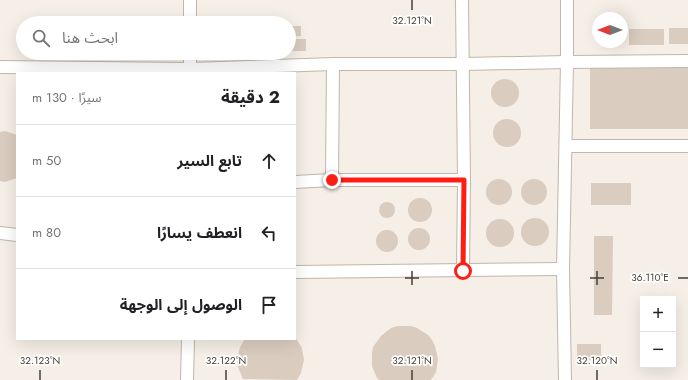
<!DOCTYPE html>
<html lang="ar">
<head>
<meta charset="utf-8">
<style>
	body { margin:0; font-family:Jost,"Noto Sans Arabic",sans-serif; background:#f2f2f2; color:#202124; direction:rtl }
	.controls { position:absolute; right:12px; bottom:12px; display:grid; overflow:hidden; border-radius:0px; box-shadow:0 4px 16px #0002 }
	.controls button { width:36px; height:36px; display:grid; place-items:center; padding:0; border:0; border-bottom:1px solid #e0e0e0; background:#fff; color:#202124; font:20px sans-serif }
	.compass { position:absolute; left:592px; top:12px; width:36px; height:36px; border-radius:50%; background:#fff; box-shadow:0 4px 16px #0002; rotate:270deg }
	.stop { position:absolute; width:12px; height:12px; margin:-9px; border:3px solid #ff1d14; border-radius:50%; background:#fff }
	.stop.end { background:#ff1d14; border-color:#fff; box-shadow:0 1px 4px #0008 }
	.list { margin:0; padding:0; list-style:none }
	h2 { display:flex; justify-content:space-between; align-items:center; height:52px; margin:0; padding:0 16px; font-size:17px }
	h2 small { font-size:13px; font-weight:400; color:#757577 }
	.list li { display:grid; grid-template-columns:26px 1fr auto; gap:12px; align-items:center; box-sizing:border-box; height:72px; padding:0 16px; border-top:1px solid #e0e0e0 }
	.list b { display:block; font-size:15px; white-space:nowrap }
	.list em { font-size:13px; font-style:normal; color:#757577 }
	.icon { flex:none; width:22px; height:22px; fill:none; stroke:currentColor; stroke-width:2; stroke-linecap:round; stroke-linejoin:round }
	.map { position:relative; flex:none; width:688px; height:380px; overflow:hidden; direction:ltr }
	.search { position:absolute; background:#fff; box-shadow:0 4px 16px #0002; left:16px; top:16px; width:280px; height:44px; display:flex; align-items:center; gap:10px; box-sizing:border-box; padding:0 14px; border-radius:22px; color:#757577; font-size:15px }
	.panel { position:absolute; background:#fff; box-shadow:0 4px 16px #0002; left:16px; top:72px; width:280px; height:268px; border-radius:0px; direction:rtl }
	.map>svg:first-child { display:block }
	.building { fill:#daccbf }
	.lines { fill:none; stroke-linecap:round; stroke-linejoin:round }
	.minor-casing { stroke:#c1b6a9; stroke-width:14 }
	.minor { stroke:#fff; stroke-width:12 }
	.route { stroke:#ff1d14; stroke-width:5 }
	.ticks { fill:none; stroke:#483f36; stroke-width:1.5 }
	.ticks-label { font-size:10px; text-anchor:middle; fill:#483f36; stroke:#fff; stroke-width:3.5; stroke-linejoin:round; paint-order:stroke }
</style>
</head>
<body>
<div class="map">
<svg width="688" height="380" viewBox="0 0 688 380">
	<rect width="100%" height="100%" fill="#f5efe7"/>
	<g class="building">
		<path d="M289,26H301V36L289,37Z"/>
		<rect x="669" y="28" width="19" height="16"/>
		<rect x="629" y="29" width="35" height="16"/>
		<rect x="289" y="39" width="17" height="12"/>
		<path d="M688,65V129H590V66Z"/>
		<circle cx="505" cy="93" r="14"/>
		<circle cx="507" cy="133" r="14"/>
		<path d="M5,131L17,135V178L5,182L0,181V132Z"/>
		<circle cx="534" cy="192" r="13"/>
		<circle cx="499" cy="192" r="13"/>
		<rect x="591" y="183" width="40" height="22"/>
		<circle cx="420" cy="210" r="12"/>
		<circle cx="387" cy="210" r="8"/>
		<circle cx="535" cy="232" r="14"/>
		<circle cx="500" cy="233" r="14"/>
		<circle cx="419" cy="239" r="11"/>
		<circle cx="387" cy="241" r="11"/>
		<path d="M594,236H613L612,315H594Z"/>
		<path d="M398,326H411L417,328L428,335L432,340L435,346L438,359L436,372L431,380H379L377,378L372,366V353L373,347L381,336L391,328Z"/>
		<path d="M295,337L302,348L304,360L301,373L297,380L243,379L238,367L237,360L240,347L245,339H295Z"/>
		<rect x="577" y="344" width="24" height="16"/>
	</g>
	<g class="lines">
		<g class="minor-casing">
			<g id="minor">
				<path d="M190,0V23"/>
				<path d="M462,0L464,180L463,271"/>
				<path d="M190,53V73"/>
				<path d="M0,67L190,69L333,64H463L567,62L688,61"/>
				<path d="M566,146H688"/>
				<path d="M332,180L333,64"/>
				<path d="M295,182L332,180H464"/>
				<path d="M0,233L17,235"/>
				<path d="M295,272L563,269"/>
				<path d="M187,380L188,339"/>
				<path d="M565,380L563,269L567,62V0"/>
			</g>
		</g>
		<use href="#minor" class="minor"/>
	</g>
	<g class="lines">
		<path class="route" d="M332,180H464L463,271"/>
	</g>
	<path class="ticks" d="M412,0V10M412,271V285M597,271V285M405,278H419M590,278H604M678,278H688M40,370V380M226,370V380M412,370V380M597,370V380"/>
	<g class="ticks-label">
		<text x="412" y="24">32.121°N</text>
		<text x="650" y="281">36.110°E</text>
		<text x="40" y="364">32.123°N</text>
		<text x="226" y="364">32.122°N</text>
		<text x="412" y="364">32.121°N</text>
		<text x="597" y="364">32.120°N</text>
	</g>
</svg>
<div class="controls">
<button>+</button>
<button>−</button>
</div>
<svg class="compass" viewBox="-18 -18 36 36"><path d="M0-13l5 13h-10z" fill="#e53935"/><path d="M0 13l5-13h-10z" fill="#757577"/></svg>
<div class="stop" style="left:463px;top:271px"></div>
<div class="stop end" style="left:332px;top:180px"></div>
<div class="search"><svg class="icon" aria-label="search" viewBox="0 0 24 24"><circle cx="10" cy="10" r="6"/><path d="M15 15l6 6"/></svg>ابحث هنا</div>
<section class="panel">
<h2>2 دقيقة<small>سيرًا · 130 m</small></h2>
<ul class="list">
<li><svg class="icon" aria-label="ahead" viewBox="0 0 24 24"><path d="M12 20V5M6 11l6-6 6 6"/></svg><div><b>تابع السير</b></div><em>50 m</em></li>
<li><svg class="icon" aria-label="left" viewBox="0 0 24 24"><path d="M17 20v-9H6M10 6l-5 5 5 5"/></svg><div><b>انعطف يسارًا</b></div><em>80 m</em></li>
<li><svg class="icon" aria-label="arrive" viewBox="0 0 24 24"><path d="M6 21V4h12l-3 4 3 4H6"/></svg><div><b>الوصول إلى الوجهة</b></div></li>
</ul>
</section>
</div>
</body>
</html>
